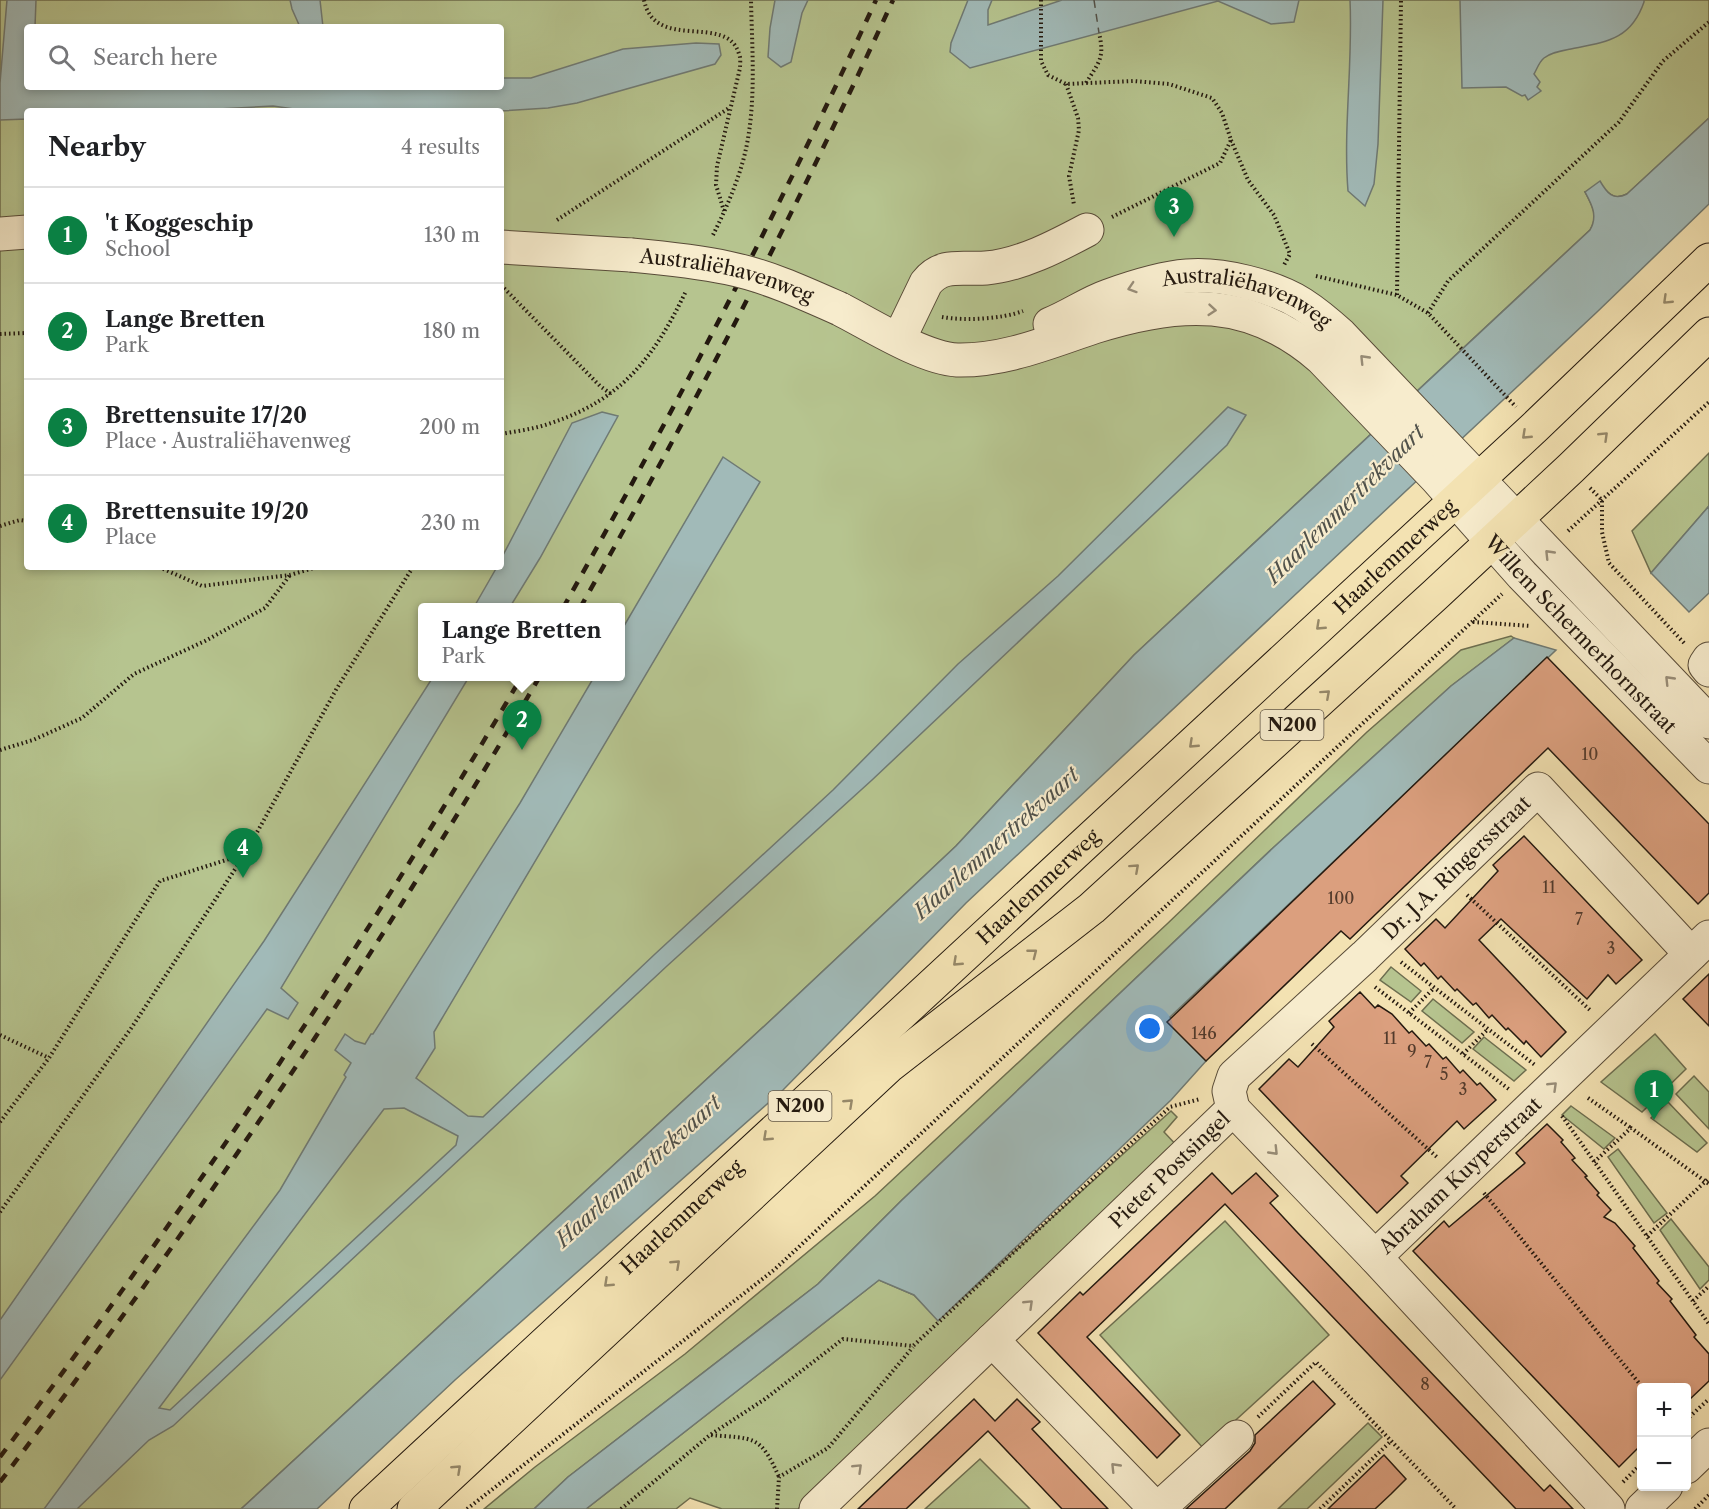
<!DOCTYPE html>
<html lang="en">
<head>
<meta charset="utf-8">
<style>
	body { margin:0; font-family:"Libre Caslon Text",serif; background:#f6f6f6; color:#202124 }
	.controls { position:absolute; right:18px; bottom:18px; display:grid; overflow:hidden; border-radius:6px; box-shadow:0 3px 9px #0003 }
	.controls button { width:54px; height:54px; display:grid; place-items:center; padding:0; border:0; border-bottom:2px solid #e0e0e0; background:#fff; color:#202124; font:30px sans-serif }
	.you { position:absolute; left:1150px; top:1029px; width:21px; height:21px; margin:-15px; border:4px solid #fff; border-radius:50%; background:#1a73e8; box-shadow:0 0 0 9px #1a73e833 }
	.badge { display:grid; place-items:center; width:39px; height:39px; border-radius:50%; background:#0b8043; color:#fff; font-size:20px; font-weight:700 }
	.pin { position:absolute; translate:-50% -50px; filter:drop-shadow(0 2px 3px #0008) }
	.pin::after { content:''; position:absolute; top:32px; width:21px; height:18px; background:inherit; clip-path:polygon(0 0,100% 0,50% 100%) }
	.popup { position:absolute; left:418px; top:603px; width:207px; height:78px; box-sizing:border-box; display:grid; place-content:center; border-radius:6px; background:#fff; filter:drop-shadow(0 2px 4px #0005); font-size:20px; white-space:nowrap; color:#757577 }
	.popup b { font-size:22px; color:#202124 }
	.popup::after { content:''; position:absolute; left:50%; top:100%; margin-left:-12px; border:12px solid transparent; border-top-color:#fff }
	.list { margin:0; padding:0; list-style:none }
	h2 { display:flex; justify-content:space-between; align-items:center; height:78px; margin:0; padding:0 24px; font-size:26px }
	h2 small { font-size:20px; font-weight:400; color:#757577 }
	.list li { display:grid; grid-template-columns:39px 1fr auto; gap:18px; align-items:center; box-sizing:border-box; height:96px; padding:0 24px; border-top:2px solid #e0e0e0 }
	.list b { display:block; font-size:22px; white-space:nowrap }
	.list p { margin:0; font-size:20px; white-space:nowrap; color:#757577 }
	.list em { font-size:20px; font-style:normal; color:#757577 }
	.icon { flex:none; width:33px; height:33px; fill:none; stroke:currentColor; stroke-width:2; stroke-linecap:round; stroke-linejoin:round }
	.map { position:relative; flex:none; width:1709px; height:1509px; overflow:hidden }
	.search { position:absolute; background:#fff; box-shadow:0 3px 9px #0003; left:24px; top:24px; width:480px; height:66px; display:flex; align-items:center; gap:15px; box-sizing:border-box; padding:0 21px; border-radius:6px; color:#757577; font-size:22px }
	.panel { position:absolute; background:#fff; box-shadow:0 3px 9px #0003; left:24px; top:108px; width:480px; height:462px; border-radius:6px }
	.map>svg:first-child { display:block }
	.green { fill:#b6c48f; stroke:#6d6e4f; stroke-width:1.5; fill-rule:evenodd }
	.water { fill:#a1bab8; stroke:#6f7a74; stroke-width:1.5; fill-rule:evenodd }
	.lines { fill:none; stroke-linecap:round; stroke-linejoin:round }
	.ferry { stroke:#50514a; stroke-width:1.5; stroke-dasharray:8 6; stroke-linecap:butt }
	.building { fill:#db9f7e; stroke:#24190f; stroke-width:1.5 }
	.minor-casing { stroke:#584b38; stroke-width:35 }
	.major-casing { stroke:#24190f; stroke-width:35 }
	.path { stroke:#24190f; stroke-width:4; stroke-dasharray:1.5 3; stroke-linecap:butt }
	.minor { stroke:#f7eccd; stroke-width:33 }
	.major { stroke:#f3e2b2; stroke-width:33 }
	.rail { stroke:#24190f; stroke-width:4.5; stroke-dasharray:10 10; stroke-linecap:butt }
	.minor-bridge-casing { stroke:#584b38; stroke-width:35; stroke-linecap:butt }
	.minor-bridge { stroke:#f7eccd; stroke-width:33 }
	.oneway { stroke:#988d78 }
	.oneway2 { stroke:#968869 }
	.labels { text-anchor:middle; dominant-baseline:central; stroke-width:4.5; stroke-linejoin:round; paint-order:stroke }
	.number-label { font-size:16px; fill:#523a2b }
	.shield { fill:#f7eccd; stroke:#635848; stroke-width:1.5 }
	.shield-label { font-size:18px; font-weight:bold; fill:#24190f }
	.street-label { font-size:20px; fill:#24190f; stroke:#f7eccd }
	.water-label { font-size:21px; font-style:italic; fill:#50514a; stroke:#f7eccd }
</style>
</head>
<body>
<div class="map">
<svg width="1709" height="1509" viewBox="0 0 1709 1509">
	<rect width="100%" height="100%" fill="#f3e2b2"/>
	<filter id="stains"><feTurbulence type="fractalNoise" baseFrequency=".00333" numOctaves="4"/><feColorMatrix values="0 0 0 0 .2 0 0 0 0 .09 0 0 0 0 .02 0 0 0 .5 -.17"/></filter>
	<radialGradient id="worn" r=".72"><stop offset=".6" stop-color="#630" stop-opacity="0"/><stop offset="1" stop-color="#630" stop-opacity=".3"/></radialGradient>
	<g class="green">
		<path d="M0,0H1709V118L1627,194C1617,199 1614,197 1606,191L1585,192C1592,205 1599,216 1590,230L1134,655L956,846L773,1018L241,1509H0ZM27,27H501V87H27ZM27,111H501V567H27ZM423,608H621V676H423Z"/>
		<path d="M1709,453V506L1651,573L1632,531Z"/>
		<path d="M1511,636L1514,638L1451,686L1274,847L902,1200L818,1284L568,1477L534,1509H484L535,1467L685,1354L875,1196L1167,924L1367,732L1461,650Z"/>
		<path d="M1391,967L1421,991L1411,1002L1380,980Z"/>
		<path d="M1433,999L1474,1032L1462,1043L1422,1011Z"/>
		<path d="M1655,1034L1686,1069L1642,1112L1601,1082Z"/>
		<path d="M1484,1037L1526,1070L1514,1081L1473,1049Z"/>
		<path d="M1694,1076L1709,1092V1129L1676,1094Z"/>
		<path d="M1668,1102L1707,1143L1697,1152L1651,1118Z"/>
		<path d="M1571,1106L1615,1138L1604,1149L1562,1115Z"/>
		<path d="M1171,1111L1177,1117L1164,1132L1179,1148L798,1509H722L690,1498L676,1509H586L879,1280L914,1295L938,1320Z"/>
		<path d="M1618,1149L1667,1213L1654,1223L1608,1157Z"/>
		<path d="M1671,1219L1709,1267V1280L1700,1289L1660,1230Z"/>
		<path d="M1225,1221L1329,1335L1204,1449L1100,1335Z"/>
		<path d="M1368,1423L1382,1437L1307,1509H1278Z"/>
		<path d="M980,1459L1030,1509H925Z"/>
	</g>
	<g class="water">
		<path d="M7,0H36L35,27H27V87H501V78H531L623,49L696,43L719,44L721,55L715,64L577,103L548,108L501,111H308L273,106L180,111H27V119L0,120V83Z"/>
		<path d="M290,0H320L323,27H300L292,9Z"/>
		<path d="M775,0H808L802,13L791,62L781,67L768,57L770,28Z"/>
		<path d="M968,0H992L988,10V25L1062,0H1299L1294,22L1271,24L1218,1L970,68L950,52L951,43Z"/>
		<path d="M1350,0H1383L1378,144L1374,184L1365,206L1348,191C1343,128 1353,64 1350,0Z"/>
		<path d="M1460,0H1644V2C1631,40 1606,42 1571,49C1561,51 1552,52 1544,58C1539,62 1537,69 1534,74L1540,82L1537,87L1541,91L1528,100L1525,95L1522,96L1506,87L1462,88Z"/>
		<path d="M1709,118V204L1597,312L966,903L783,1090L455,1380L317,1509H241L773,1018L956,846L1134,655L1590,230C1598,216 1592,205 1585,192L1600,181C1607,193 1613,201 1627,194Z"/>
		<path d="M1228,407L1246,415L1227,445L872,780L667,966L173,1426L149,1440L77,1509H44L280,1190L346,1077L344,1075L351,1063L335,1050L345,1034L355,1041L365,1044L371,1034H373L520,803L594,677L621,676V631L723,457L760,482L441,1020L434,1032L435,1048L416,1078L468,1116L483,1117L655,954L833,790L958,664L1058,576ZM404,1108L458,1136L456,1145L170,1410L159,1408L384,1109Z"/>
		<path d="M602,412L618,416L540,558L510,607H474L497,567H501V559L572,423Z"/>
		<path d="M1709,506V593L1689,612L1651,573Z"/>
		<path d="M1514,638L1556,650L1170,1017L1206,1061L1171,1100L938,1321L914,1295L879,1280L586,1509H534L568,1477L818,1284L902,1200L1274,847L1451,686Z"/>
		<path d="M433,677H469L281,988L298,1003L288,1019L267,1009L0,1380V1320L264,941Z"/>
	</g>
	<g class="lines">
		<path class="ferry" d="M1094,0L1099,33"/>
	</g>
	<g class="building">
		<path d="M1547,657L1709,824V893L1698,904L1548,748L1350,939L1341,931L1206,1061L1167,1022Z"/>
		<path d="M1524,836L1642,960L1616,984L1608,975L1587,999L1501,919L1479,940L1566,1032L1541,1057L1526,1041L1524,1044L1508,1028L1506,1030L1492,1015L1489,1018L1476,1003L1473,1005L1457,989L1455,991L1441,976L1438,979L1424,963L1421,966L1405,949L1436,919L1445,928L1498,871L1493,865Z"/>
		<path d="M1709,974V1026L1683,999Z"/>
		<path d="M1360,992L1375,1008L1378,1005L1392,1014L1409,1033L1412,1031L1426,1046L1429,1044L1443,1059L1446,1057L1460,1073L1463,1070L1477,1085L1480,1083L1496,1100L1464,1129L1457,1121L1401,1176L1408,1183L1377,1213L1259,1089L1289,1059L1298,1067L1334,1027L1329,1021Z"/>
		<path d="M1547,1124L1563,1140L1561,1142L1575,1158L1572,1160L1587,1176L1585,1177L1599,1193L1597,1195L1611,1210L1604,1217L1615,1223L1635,1246L1633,1248L1659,1281L1657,1283L1672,1299L1670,1301L1696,1335L1694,1337L1709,1354V1381L1689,1400L1686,1397V1388H1677L1674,1384L1670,1388H1641V1445L1619,1467L1413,1251L1444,1221L1449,1227L1525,1163L1516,1153Z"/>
		<path d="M1212,1173L1232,1194L1256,1173L1278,1196L1270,1203L1296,1231L1544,1491L1550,1485L1573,1509H1516L1225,1204L1087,1337L1180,1435L1157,1458L1038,1333L1080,1292L1083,1295Z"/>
		<path d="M1313,1381L1335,1404L1225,1509H1186L1250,1451L1255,1443V1435Z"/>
		<path d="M974,1399L995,1421L1017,1399L1040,1422L1032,1429L1108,1509H1062L988,1431L906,1509H858Z"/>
		<path d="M1384,1455L1406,1479L1391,1494L1375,1509H1328Z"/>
	</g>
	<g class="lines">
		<g class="minor-casing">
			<g id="minor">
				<path d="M0,234L27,232"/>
				<path d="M501,247L631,255"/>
				<path id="s1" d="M840,309C871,325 923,358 957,360C1005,361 1049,342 1094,327C1179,300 1250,296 1321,358L1436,478L1522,575L1709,767"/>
				<path id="s2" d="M1050,324C1070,316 1088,303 1108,296C1133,287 1161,278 1187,276C1222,273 1273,286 1302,304C1316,313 1329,324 1341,335L1709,722"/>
				<path d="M899,339L926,283C942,262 964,270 986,268C1021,265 1057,246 1087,230"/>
				<path d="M1709,659L1705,665L1709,670"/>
				<path id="s3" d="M1233,1109L1229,1091L1234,1076L1365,956L1538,789L1691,954"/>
				<path d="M1233,1109L1375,1257L1608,1509"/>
				<path id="s4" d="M1375,1257L1709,937"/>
				<path d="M992,1340L1156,1509"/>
				<path d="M1686,1467L1709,1445"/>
				<path id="s5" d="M816,1509L1233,1109"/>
				<path d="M1158,1509L1237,1437"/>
				<path d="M1642,1509L1666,1486"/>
			</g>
		</g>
		<g class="major-casing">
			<g id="major">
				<path id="s6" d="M366,1509L1535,427L1709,260"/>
				<path d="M414,1509L889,1066L1092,908L1436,594L1571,468L1709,334"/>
			</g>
		</g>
		<g class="path">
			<path d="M644,0C655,53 727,12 739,54C741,58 740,64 740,68L717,166L716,185L724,211"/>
			<path d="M1041,0V61L1048,75L1066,84L1134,81L1169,84L1212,98L1222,113L1231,140L1220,163L1112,217"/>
			<path d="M1086,83C1099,62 1105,58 1099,33"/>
			<path d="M1066,84L1078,118L1079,130L1069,176L1074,205"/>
			<path d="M1231,140L1248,180L1274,215L1290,254L1284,265"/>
			<path d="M557,220L729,108"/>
			<path d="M713,235C727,207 741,175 747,144C756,97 752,48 751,0"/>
			<path d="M1316,276L1397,295L1428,313L1516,407"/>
			<path d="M501,285L600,386L611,394"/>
			<path d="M1397,295L1401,0"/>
			<path d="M1428,313L1448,281L1619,122L1663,61L1709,22"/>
			<path d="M942,317C965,321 1002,319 1023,311"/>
			<path d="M0,334L27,333"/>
			<path d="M501,434C517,431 535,429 551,423C622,400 655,356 686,291"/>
			<path d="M1590,488L1602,500"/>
			<path d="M1602,501V532L1609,563L1684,643"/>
			<path d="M0,526L20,520L27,521"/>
			<path d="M1568,531L1709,402"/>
			<path d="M159,567L202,586L290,575L317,567"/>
			<path d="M1473,622L1531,626"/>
			<path d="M0,750L33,740L82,718L134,674L205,641L265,608L290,575"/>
			<path d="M1467,895L1591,1011"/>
			<path d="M1401,962L1535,1065"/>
			<path d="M1375,987L1510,1090"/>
			<path d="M1409,1013L1434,988"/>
			<path d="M0,1035L49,1058"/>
			<path d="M1312,1044L1438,1158"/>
			<path d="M1463,1054L1488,1029"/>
			<path d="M1588,1098L1631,1128"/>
			<path d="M1562,1116L1709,1324"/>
			<path d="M0,1122L49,1058L160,881L245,854"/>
			<path d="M1594,1162L1631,1128L1709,1184"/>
			<path d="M1484,1193L1643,1388"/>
			<path d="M0,1212L132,1027L245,854L337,688L413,567"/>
			<path d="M1647,1236L1709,1178"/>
			<path d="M1693,1301L1709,1286"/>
			<path d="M1258,1417L1316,1362L1456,1509"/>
			<path d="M1686,1420L1709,1399"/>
			<path d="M711,1435C754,1439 760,1434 779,1477"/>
			<path d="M1623,1482L1642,1463"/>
			<path d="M467,1509L774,1270L1502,594"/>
			<path d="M621,1509L710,1435L765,1399L843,1339L913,1346L1170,1107L1200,1099"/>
			<path d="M777,1509L779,1477L828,1448L913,1347"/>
			<path d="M1320,1509L1391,1441"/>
			<path d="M1695,1509L1709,1495"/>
		</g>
		<use href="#minor" class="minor"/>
		<use href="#major" class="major"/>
		<g class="rail">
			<path d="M563,608C675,409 781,207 876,0"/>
			<path d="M580,608C693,409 798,207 893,0"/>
			<path d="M0,1457C188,1206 364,947 522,676"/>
			<path d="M0,1482C195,1224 377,956 540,676"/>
		</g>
		<g class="minor-bridge-casing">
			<g id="minor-bridge">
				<path id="s7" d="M631,255C664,258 696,261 728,268C767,276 804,293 840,309"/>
			</g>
		</g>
		<use href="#minor-bridge" class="minor-bridge"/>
	</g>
	<defs><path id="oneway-chevron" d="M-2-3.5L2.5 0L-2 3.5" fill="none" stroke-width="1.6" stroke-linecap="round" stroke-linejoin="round" transform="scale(1.5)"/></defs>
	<g class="oneway">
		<use href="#oneway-chevron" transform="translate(1132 288) rotate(162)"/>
		<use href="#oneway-chevron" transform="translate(1212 310) rotate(5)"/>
		<use href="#oneway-chevron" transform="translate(1364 359) rotate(-134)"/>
		<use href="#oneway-chevron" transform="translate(1549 554) rotate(-134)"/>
		<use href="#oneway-chevron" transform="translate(1669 680) rotate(-134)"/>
		<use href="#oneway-chevron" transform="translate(1553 1086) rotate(-44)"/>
		<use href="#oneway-chevron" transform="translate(1274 1151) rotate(46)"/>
		<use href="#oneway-chevron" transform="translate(1029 1304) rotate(-44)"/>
		<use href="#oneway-chevron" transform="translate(1115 1467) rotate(-134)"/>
		<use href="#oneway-chevron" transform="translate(858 1468) rotate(-44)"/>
	</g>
	<g class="oneway2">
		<use href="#oneway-chevron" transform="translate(1667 300) rotate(136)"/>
		<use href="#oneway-chevron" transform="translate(1526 435) rotate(137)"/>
		<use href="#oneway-chevron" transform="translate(1604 436) rotate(-44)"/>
		<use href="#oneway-chevron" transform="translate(1320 626) rotate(137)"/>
		<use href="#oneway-chevron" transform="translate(1326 694) rotate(-42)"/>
		<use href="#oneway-chevron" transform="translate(1193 744) rotate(137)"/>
		<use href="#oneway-chevron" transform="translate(1135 868) rotate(-42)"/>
		<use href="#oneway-chevron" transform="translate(1033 953) rotate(-38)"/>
		<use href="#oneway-chevron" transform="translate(957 962) rotate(137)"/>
		<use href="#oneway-chevron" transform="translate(849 1103) rotate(-43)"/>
		<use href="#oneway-chevron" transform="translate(767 1137) rotate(137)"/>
		<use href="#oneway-chevron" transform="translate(676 1264) rotate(-43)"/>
		<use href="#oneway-chevron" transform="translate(608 1283) rotate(137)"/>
		<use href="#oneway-chevron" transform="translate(457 1469) rotate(-43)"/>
	</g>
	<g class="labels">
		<g class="number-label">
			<text x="1590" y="754">10</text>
			<text x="1549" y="887">11</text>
			<text x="1341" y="898">100</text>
			<text x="1579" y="919">7</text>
			<text x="1611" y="948">3</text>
			<text x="1204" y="1033">146</text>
			<text x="1390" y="1038">11</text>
			<text x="1412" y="1051">9</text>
			<text x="1428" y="1062">7</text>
			<text x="1444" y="1074">5</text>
			<text x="1463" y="1089">3</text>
			<text x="1425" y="1384">8</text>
		</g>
		<g class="shield">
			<rect x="1260.5" y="710" width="63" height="30" rx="4.5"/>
			<rect x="768.5" y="1091" width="63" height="30" rx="4.5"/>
		</g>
		<g class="shield-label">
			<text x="1292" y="725">N200</text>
			<text x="800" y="1106">N200</text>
		</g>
		<g class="street-label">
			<text stroke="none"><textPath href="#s7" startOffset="98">Australiëhavenweg</textPath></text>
			<text stroke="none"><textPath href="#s2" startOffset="210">Australiëhavenweg</textPath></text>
			<text stroke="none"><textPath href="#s6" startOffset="1402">Haarlemmerweg</textPath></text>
			<text stroke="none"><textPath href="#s1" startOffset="891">Willem Schermerhornstraat</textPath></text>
			<text stroke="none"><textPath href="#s3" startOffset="339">Dr. J.A. Ringersstraat</textPath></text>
			<text stroke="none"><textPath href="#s6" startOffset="916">Haarlemmerweg</textPath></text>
			<text stroke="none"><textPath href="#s5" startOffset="490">Pieter Postsingel</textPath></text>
			<text stroke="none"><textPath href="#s4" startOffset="118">Abraham Kuyperstraat</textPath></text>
			<text stroke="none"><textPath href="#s6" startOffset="430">Haarlemmerweg</textPath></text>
		</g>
		<g class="water-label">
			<text transform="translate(1345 504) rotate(-45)">Haarlemmertrekvaart</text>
			<text transform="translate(996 843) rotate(-42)">Haarlemmertrekvaart</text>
			<text transform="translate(638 1171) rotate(-42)">Haarlemmertrekvaart</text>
		</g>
	</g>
	<rect width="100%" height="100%" filter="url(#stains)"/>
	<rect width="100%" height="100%" fill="url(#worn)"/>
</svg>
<div class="controls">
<button>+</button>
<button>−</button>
</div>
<div class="you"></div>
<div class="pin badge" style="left:1654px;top:1120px">1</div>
<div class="pin badge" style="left:522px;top:750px">2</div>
<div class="popup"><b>Lange Bretten</b>Park</div>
<div class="pin badge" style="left:1174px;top:237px">3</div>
<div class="pin badge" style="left:243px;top:878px">4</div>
<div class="search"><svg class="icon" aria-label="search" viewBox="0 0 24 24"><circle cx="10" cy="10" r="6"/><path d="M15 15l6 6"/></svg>Search here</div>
<section class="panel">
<h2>Nearby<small>4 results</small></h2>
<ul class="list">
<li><span class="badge">1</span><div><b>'t Koggeschip</b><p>School</p></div><em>130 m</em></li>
<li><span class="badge">2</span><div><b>Lange Bretten</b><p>Park</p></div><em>180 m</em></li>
<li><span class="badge">3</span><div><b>Brettensuite 17/20</b><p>Place · Australiëhavenweg</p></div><em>200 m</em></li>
<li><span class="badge">4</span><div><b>Brettensuite 19/20</b><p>Place</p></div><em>230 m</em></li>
</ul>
</section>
</div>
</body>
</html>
